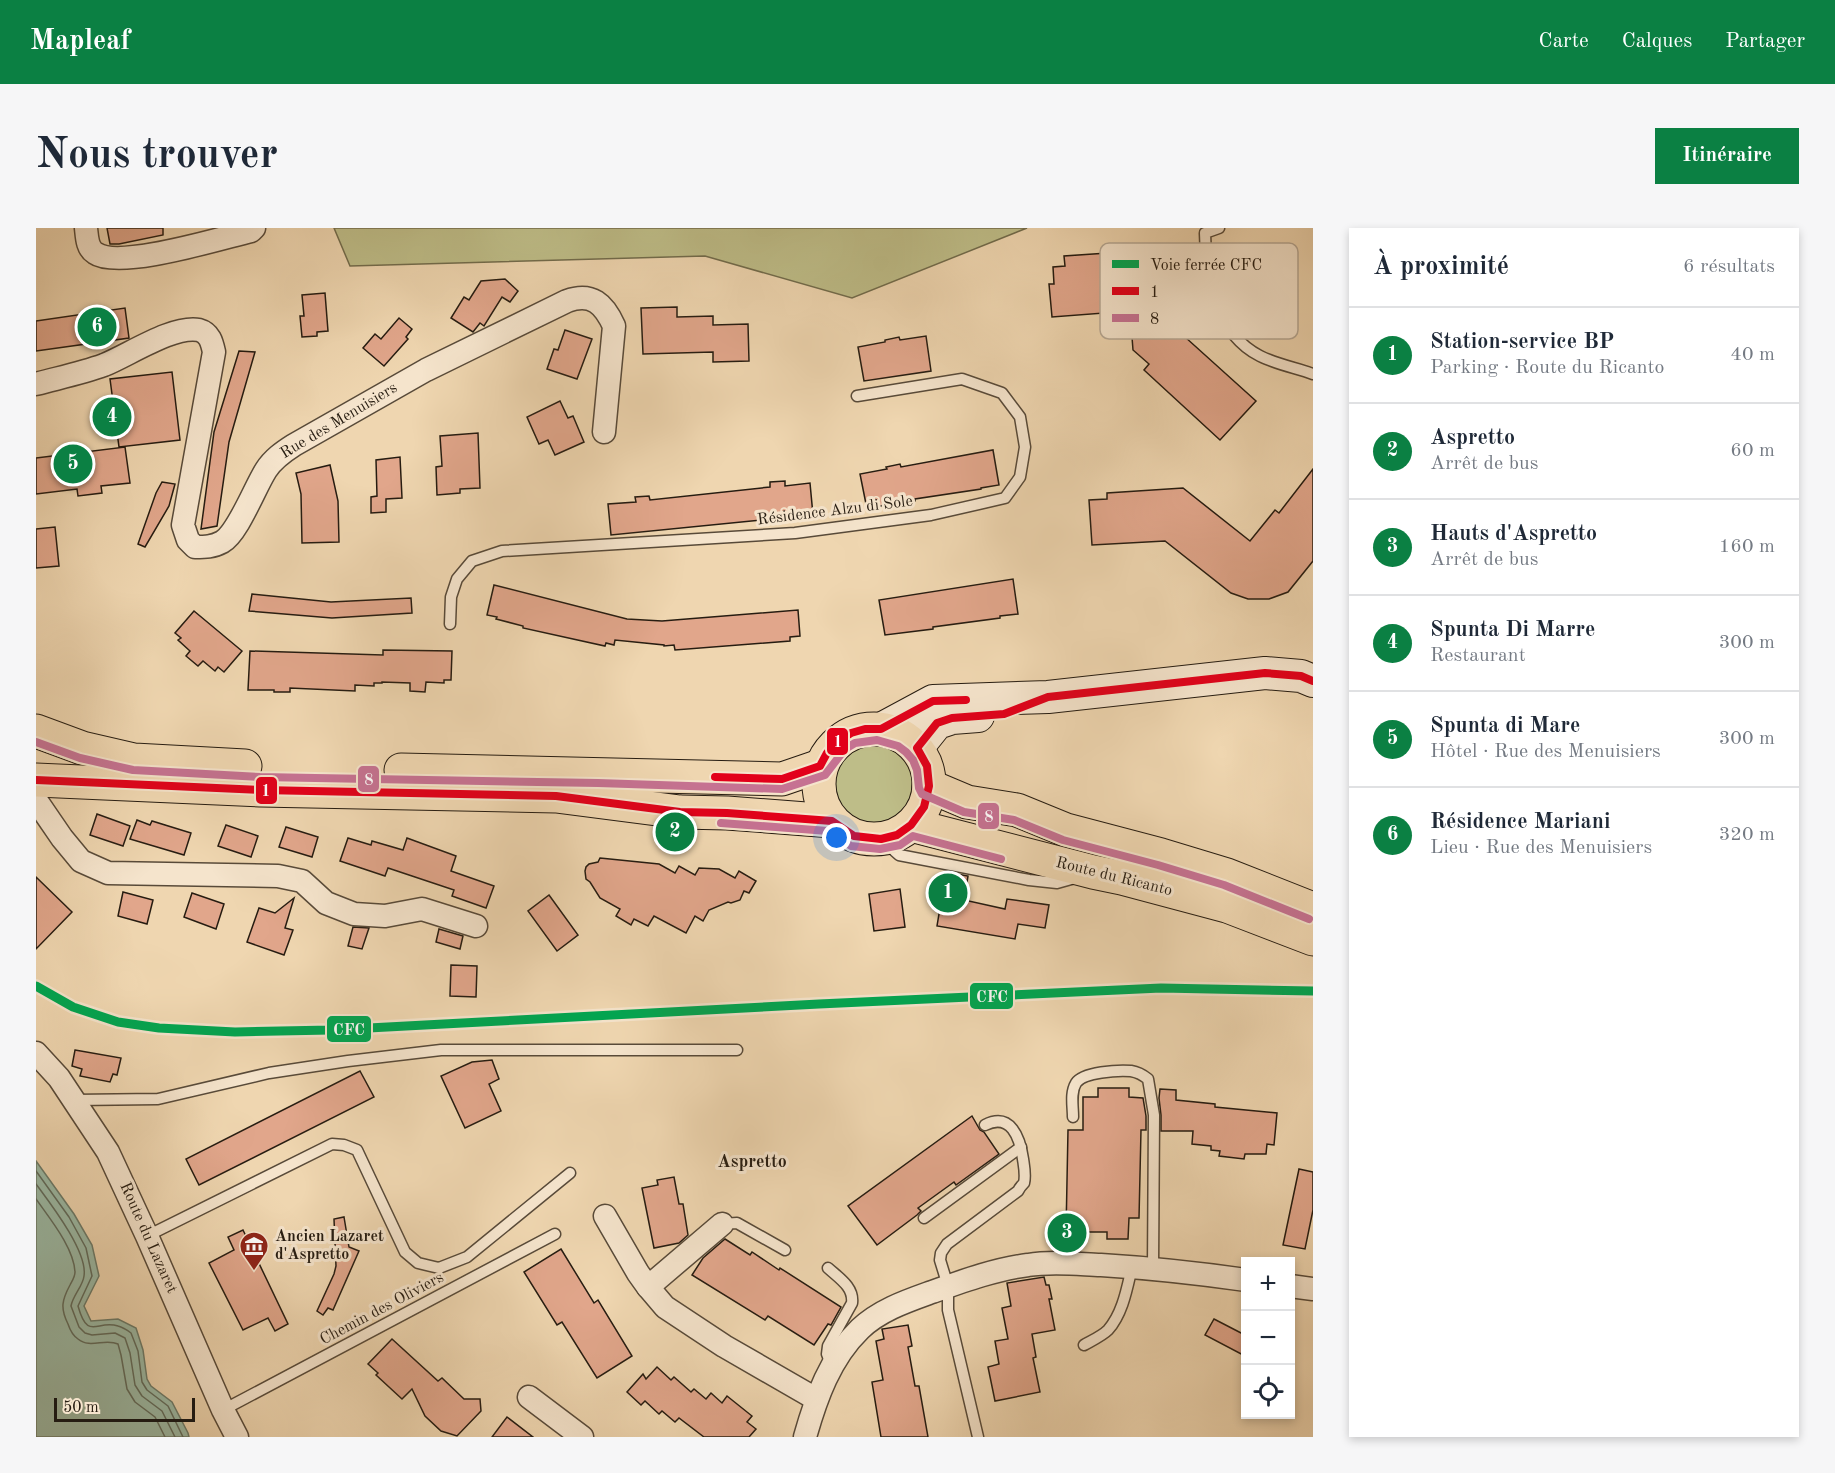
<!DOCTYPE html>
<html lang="fr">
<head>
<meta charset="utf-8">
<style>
	body { margin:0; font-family:"Old Standard TT",serif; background:#f6f6f7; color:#1f2937 }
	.controls { position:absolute; right:18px; bottom:18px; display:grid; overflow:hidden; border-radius:0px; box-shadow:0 3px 9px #0003 }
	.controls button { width:54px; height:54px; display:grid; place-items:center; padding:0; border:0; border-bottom:2px solid #e0e1e3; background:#fff; color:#1f2937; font:30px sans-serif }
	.scale { position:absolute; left:18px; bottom:15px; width:141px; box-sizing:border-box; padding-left:6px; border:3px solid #261c11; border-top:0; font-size:16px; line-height:21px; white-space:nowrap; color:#261c11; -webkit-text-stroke:4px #f5e4cc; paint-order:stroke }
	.you { position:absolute; left:801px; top:610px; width:21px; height:21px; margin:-15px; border:4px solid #fff; border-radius:50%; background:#1a73e8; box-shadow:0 0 0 9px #1a73e833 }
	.badge { display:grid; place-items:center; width:39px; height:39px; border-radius:50%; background:#0b8043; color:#fff; font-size:20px; font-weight:700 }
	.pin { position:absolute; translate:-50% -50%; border:3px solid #fff; box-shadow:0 2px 6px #0006 }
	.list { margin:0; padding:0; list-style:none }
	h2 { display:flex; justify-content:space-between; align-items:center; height:78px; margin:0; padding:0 24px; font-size:26px }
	h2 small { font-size:20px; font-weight:400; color:#747a83 }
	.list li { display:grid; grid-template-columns:39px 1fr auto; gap:18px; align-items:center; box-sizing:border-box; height:96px; padding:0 24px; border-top:2px solid #e0e1e3 }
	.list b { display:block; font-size:22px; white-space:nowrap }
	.list p { margin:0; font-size:20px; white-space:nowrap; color:#747a83 }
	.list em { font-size:20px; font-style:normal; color:#747a83 }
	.icon { flex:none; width:33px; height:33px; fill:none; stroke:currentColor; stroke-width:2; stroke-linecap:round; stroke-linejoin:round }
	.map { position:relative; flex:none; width:1277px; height:1209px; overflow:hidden; border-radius:0px }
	header { display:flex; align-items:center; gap:36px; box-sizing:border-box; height:84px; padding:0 30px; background:#0b8043; color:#fff }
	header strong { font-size:28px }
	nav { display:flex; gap:33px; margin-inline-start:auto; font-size:21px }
	.intro { display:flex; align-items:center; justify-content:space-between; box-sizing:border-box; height:144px; padding:0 36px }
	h1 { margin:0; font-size:42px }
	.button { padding:15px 27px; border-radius:0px; background:#0b8043; color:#fff; font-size:21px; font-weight:700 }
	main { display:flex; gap:36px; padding:0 36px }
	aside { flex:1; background:#fff; border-radius:0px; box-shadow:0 3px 9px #0003 }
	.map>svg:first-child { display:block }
	.green { fill:#bebd88; stroke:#726c4c; stroke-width:1.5 }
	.water { fill:#9bbaa6; stroke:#6c7b6a; stroke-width:1.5 }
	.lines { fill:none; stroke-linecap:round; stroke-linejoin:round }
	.shore { stroke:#606b5c; stroke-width:1.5 }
	.building { fill:#e1a68b; stroke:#261c11; stroke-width:1.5 }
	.service-casing { stroke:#584a39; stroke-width:13 }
	.minor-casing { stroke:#584a39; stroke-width:25 }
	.secondary-casing { stroke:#261c11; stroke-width:34 }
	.primary-casing { stroke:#261c11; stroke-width:35 }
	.service { stroke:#f5e4cc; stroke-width:10 }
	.minor { stroke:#f5e4cc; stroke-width:22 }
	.secondary { stroke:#f5e4cc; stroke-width:32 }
	.primary { stroke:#efd6b0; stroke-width:33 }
	.bus-1-casing { stroke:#f5e4cc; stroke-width:12 }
	.bus-2-casing { stroke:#f5e4cc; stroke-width:12 }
	.bus-1 { stroke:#e2001a; stroke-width:8 }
	.bus-2 { stroke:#c67292; stroke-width:8 }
	.rail-1-casing { stroke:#f5e4cc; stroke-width:14 }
	.rail-1 { stroke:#00a651; stroke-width:9 }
	.labels { text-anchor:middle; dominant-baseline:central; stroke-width:6; stroke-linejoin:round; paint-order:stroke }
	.street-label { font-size:16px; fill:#261c11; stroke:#f5e4cc }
	.poi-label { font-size:16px; font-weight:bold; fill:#261c11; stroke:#f5e4cc; text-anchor:start }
	.neighbourhood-label { font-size:18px; font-weight:bold; fill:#261c11; stroke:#f5e4cc }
	.key { fill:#f5e4cc; stroke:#b7a894; stroke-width:1.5 }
	.key-label { font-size:16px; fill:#261c11 }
	.line-badge { stroke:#f5e4cc; stroke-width:2 }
	.badge-label { font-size:16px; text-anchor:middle; font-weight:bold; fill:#fff }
</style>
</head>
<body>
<header>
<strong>Mapleaf</strong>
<nav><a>Carte</a><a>Calques</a><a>Partager</a></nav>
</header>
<div class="intro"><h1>Nous trouver</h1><a class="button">Itinéraire</a></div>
<main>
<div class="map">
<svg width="1277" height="1209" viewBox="0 0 1277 1209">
	<rect width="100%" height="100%" fill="#efd6b0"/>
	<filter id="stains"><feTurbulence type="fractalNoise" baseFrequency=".00333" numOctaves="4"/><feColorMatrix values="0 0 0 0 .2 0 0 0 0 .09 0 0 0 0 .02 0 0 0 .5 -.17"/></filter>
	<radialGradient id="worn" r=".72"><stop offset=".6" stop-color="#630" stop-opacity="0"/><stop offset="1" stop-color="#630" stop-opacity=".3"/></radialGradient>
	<g class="green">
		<path d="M298,0H991L816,70L669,28L314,38Z"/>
		<circle cx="837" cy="555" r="40"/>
	</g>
	<path class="water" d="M0,933L38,986L56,1017L63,1048L48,1078L55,1093L82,1091L100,1100L107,1122L111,1151L115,1158L136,1174L152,1205L153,1209H0Z"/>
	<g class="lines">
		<g class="shore">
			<path d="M0,943L33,989L50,1020L56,1048L42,1078C52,1114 61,1091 82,1098C86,1099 91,1102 95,1105L102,1123L106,1154L111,1162L132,1178L147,1209"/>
			<path d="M0,956C14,975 52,1024 48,1048C47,1058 37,1067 35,1078L43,1099L49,1105L56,1107L79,1105L89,1110L94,1125L99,1157L106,1168L126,1183L139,1209"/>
			<path d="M0,971C14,991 38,1020 39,1044C39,1049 36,1053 34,1057C26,1072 24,1080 32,1096C34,1102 36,1107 42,1111C54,1121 69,1110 82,1116L85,1127L91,1161L99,1174L119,1189L129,1209"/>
		</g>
	</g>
	<g class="building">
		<path d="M71,0H127V7L83,16H74Z"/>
		<path d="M1101,23L1102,29L1143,26L1149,109L1220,173L1184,212L1108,142L1113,136L1097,122L1094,83L1016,89L1013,56H1018L1017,39L1029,38L1028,28Z"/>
		<path d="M469,51L482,63L474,74L466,69L448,98L444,95L437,104L415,90L428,69L433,72L445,53Z"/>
		<path d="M289,65L292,103L281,104V108L266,109L264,88H268L266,67Z"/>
		<path d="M641,79V89L677,88V97L712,96L713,133L677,134V124L607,126L605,80Z"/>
		<path d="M89,80L93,110L0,123V93Z"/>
		<path d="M363,90L376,101L370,109L372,111L348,138L327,120L339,106L345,111Z"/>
		<path d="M529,102L556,111L541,151L511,141L518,121L522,122Z"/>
		<path d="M890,108L895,143L828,153L822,119L849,114V112L863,109L864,112Z"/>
		<path d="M203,123L219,124L193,214L181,298L165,301L178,204Z"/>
		<path d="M136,144L144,212L83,219L74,151Z"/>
		<path d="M524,173L532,190L537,188L548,214L519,227L512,212L503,216L491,189Z"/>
		<path d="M442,205L444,260L424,261V265L401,267L400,239L406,238L404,208Z"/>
		<path d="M89,219L94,255L65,258L66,265L42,268L41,261L0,266V230Z"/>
		<path d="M957,222L963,257L945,260V261L879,271V273L849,279V277L831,281L824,246L851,241L850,239L864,236L865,239Z"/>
		<path d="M364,229L366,270L350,271V284L335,285V269L341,268L340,232Z"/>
		<path d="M294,237L302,273L303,314L266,315L265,266L260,245Z"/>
		<path d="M1277,241V333L1252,364L1233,371H1212L1195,365L1129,313L1056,317L1053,272L1071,271V265L1147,260L1214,313L1239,282L1243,285Z"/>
		<path d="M749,253V258L774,255L777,287L575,307L572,276L600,274L599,269L613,268L614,272L734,259V254Z"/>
		<path d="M126,254L139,256L133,278L109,319L102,316L120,265Z"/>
		<path d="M19,299L23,338L0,340V301Z"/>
		<path d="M977,351L982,386L964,388V390L897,399V401L849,407L843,372Z"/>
		<path d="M458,357L591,391L626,393L762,382L764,408L754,409V413L639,422L638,417L628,418V417L579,412L578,417L570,415L569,418L487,400V398L460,391L461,389L451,387Z"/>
		<path d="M216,366L295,374L375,370L376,385L296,390L213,383Z"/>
		<path d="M158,383L206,423L188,444L182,439L179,443L167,433L162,438L150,428L154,423L142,412L145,410L139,405Z"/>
		<path d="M347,422L416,423L415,452H408V455L390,454L389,464L374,463V455L346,454V455H338V458L319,457V463L254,460V464H238V462H212L214,423L347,427Z"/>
		<path d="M61,586L94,598L87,618L54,607Z"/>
		<path d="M101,592L114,597L116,593L155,605L148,627L94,611Z"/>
		<path d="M190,597L222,608L215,629L182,618Z"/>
		<path d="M250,599L282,609L276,629L243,619Z"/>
		<path d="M312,610L335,617L336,613L367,622L371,610L420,628L415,643L458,658L450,680L416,668L418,662L352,640L349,648L304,633Z"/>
		<path d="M564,630L623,636L639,645L643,638L659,647L663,640L683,641L699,650L703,643L720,653L713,665L708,663L704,672L695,675L692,674L673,682L667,693L659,688L650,705L618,688L612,698L598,691L595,697L580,688L584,681L564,670L554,654L550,651L549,643L550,639L553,636L562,634Z"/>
		<path d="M910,644L932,648L928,672L969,681L971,671L1013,677L1009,700L982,696L979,711L901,698Z"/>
		<path d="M0,649L36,684L0,721Z"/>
		<path d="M864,661L869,699L838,703L833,666Z"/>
		<path d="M87,664L117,672L111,696L82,688Z"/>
		<path d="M156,665L188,676L180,701L148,689Z"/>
		<path d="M513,667L542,707L521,723L492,683Z"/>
		<path d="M258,670L249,700L257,702L248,727L211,714L223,680L239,685Z"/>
		<path d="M317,699L333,700L326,721L312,718Z"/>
		<path d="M403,701L427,708L424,721L400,714Z"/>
		<path d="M415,737L441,738L440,769L414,768Z"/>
		<path d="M39,822L85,830L81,847L77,846L74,854L44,848L46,841L36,838Z"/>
		<path d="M456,832L463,851L453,856L465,883L429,900L405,848L436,834Z"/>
		<path d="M324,843L338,869L163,957L150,931Z"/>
		<path d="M1062,860H1093V869L1107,870L1110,888V902H1105L1103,990H1093L1092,1011H1071V1004H1030L1032,902H1047V869H1062Z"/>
		<path d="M1124,861L1140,862V872L1179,876V879L1241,885L1238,917L1231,916L1230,926H1209L1208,931L1183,928L1184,923L1175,922V918L1156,916L1157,903H1125V887L1123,870Z"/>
		<path d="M936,888L944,902L948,904L963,926L920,957L918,954L882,980L885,983L881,987L841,1017L812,978Z"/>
		<path d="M1263,941L1277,944V982L1269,1021L1247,1017Z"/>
		<path d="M638,949L643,976H647L652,1007L643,1015L618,1020L606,960L622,957L621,952Z"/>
		<path d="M308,989L313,1019L323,1023L297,1082L292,1080L287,1087L281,1083L298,1046L300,1038L298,991Z"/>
		<path d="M207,1002L252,1096L239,1103L232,1090L207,1102L173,1035L198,1022L192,1009Z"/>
		<path d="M689,1011L714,1027L716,1024L743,1042L744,1040L805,1079L795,1097L792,1096L778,1117L732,1088L729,1092L656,1047L667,1030Z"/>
		<path d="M525,1021L558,1075L562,1072L596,1128L561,1150L526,1094L521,1097L488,1044Z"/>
		<path d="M1008,1049L1010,1057H1013L1016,1071H1013L1019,1102L996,1106L1000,1129L997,1130L1004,1164L959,1173L952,1139L963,1136L959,1113L972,1111L966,1080L975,1078L971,1055Z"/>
		<path d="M1178,1091L1209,1107V1128L1169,1107Z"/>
		<path d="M872,1097L876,1118L872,1119L879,1158H883L892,1209H845L836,1154L847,1152L840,1113L848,1111L846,1101Z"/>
		<path d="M356,1111L402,1153L406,1150L428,1171H444L445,1183L421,1208L405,1203L389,1188L376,1161L366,1171L340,1147L342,1145L332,1136Z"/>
		<path d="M621,1139L635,1152L638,1149L655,1164L658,1161L670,1171L675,1165L686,1175L691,1168L716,1188L711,1194L720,1201L713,1209H668L643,1190L639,1194L626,1183L623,1186L609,1173L605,1177L591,1164L607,1146L610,1151Z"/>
		<path d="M471,1189L497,1209H456Z"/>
	</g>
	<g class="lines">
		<g class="service-casing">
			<g id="service">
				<path d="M1183,0L1169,5C1170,49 1180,106 1224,128C1240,136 1260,140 1277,146"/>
				<path d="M414,396L415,369L421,351L436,333L466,323L759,305L895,287L969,270L984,249L989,219L984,189L966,165L926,151L821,168"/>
				<path d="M845,611L863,627L993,652L1021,655L1039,650"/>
				<path d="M38,872L122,871L233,845L312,833L405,822H701"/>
				<path d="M1037,889C1037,878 1034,865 1040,855C1047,844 1082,842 1095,843C1101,844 1107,847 1112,851L1118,887L1117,1040"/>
				<path d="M888,990L985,919"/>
				<path d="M686,996L701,995L749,1022"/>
				<path d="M111,1008L296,916L308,917L321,922L369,1024L382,1035L403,1040L431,1029L534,945"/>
				<path d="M792,1040C803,1050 818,1059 816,1075L792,1118L791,1126L796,1139"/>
				<path d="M1048,1117C1055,1113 1066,1108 1072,1102C1087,1085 1091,1060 1096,1039"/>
				<path d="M187,1182L519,1006"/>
				<path d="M942,1209L912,1082V1058L904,1032L905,1025L911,1016L982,963C983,961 987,956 988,955C990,947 988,938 987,931C984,910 975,884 949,897"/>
			</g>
		</g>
		<g class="minor-casing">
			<g id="minor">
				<path d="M50,0C51,9 51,20 59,25C83,42 185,10 215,3L218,0"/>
				<path d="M0,156C22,150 46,145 68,137C93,127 137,97 163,102C174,105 176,115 178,124L147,297L152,312L159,319C169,319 177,319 186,314C202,305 219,259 230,242C237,231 247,224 258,217L390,142L531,73C556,64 568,76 578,98L568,204"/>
				<path d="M0,572L26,610L45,633L72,645L242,648L266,653L290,675L318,686L349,688L386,681L440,698"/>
				<path d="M0,825L23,850L72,924L111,1008L187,1182L201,1209"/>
				<path d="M569,988L602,1045L612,1059L629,1079L688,1118L780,1171"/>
				<path d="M1254,1058L1277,1061"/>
				<path d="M612,1059L686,996"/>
				<path d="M493,1169L546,1209"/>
				<path d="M769,1209C780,1170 794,1130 824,1101C844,1082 871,1073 896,1064C927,1053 960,1041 992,1037C1016,1033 1041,1036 1065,1037C1114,1040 1161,1045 1210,1052"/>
			</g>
		</g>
		<g class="secondary-casing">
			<g id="secondary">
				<path d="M845,501L897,473L1012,469L1229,445L1265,448L1277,453"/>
				<path d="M881,520L901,495L916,490L942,488"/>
			</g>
		</g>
		<g class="primary-casing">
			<g id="primary">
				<circle cx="838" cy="556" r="55"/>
				<path d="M0,503L46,520L98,532L209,538"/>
				<path d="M365,542L746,551L784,538"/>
				<path d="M0,552L224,562L520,568L644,584L691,585L796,593"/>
				<path d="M893,558L931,574L981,582L1030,602L1125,627L1191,647L1277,681"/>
				<path d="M875,597L1057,644L1086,650L1191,678L1277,711"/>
			</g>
		</g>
		<use href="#service" class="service"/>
		<use href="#minor" class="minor"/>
		<use href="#secondary" class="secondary"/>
		<use href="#primary" class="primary"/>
		<g class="bus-1-casing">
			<g id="bus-1">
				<path d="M679,549L746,551L784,538L791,525L802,513L815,505L829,501H845L897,473L930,472"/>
				<path d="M0,552L224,562L520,568L644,584L691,585L796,593L818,608L845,611L861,607L875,597L888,579L893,558L891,538L881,520L901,495L916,490L968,486L1012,469L1229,445L1265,448L1277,453"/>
			</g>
		</g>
		<g class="bus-2-casing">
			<g id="bus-2">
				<path d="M0,514L44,530L97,542L224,549L562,555L746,561L789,547L809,521L819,515L841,512L862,518L870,524L877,532L881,542L883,560L886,566L928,584L978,592L1027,612L1122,637L1188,657L1273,691"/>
				<path d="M685,595L792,603L815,618L844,621L864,617L877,608L965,631"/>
			</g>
		</g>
		<use href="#bus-1" class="bus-1"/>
		<use href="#bus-2" class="bus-2"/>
		<g class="rail-1-casing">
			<path id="rail-1" d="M0,758L37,779L82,794L123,800L199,804L295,802L783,776L1125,760L1277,763"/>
		</g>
		<use href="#rail-1" class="rail-1"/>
	</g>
	<defs>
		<g id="museum-pin" transform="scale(1.5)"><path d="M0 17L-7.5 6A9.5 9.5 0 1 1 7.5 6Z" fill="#8f2418" stroke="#f5e4cc"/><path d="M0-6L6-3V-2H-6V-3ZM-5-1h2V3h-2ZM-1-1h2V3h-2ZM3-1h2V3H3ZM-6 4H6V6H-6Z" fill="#fff"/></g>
	</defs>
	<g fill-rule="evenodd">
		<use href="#museum-pin" x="218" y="1018"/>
	</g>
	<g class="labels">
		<g class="street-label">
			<text transform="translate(303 193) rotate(-31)">Rue des Menuisiers</text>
			<text transform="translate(799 283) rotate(-7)">Résidence Alzu di Sole</text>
			<text transform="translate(1078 649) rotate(14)">Route du Ricanto</text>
			<text transform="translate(112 1010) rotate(66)">Route du Lazaret</text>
			<text transform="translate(346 1081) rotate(-28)">Chemin des Oliviers</text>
		</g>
		<g class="poi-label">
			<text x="239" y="1009">Ancien Lazaret<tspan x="239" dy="18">d'Aspretto</tspan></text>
		</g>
		<g class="neighbourhood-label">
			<text x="716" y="934">Aspretto</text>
		</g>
	</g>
	<rect x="1064" y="15" width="198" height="96" rx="9" class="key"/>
	<rect x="1076" y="32" width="27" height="8" fill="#00a651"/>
	<rect x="1076" y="59" width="27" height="8" fill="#e2001a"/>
	<rect x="1076" y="86" width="27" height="8" fill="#c67292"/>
	<g class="key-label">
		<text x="1114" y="42">Voie ferrée CFC</text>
		<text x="1114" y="69">1</text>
		<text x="1114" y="96">8</text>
	</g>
	<g class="line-badge">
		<rect x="790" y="499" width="23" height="29" rx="6" fill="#e2001a"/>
		<rect x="321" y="537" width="23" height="28" rx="6" fill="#c67292"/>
		<rect x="219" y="548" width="23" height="29" rx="6" fill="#e2001a"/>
		<rect x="941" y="574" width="23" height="28" rx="6" fill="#c67292"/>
		<rect x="933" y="754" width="45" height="28" rx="6" fill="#00a651"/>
		<rect x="290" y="787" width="46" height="28" rx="6" fill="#00a651"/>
	</g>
	<g class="badge-label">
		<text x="802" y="519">1</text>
		<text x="333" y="557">8</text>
		<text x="230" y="568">1</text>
		<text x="953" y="594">8</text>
		<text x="956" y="774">CFC</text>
		<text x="313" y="807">CFC</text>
	</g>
	<rect width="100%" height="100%" filter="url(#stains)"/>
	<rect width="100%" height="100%" fill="url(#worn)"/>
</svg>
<div class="controls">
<button>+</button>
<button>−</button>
<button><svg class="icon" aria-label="locate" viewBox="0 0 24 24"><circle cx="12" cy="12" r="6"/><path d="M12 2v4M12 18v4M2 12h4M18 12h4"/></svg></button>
</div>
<div class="scale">50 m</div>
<div class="you"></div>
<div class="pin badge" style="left:912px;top:665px">1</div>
<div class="pin badge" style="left:639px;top:604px">2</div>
<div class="pin badge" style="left:1031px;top:1005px">3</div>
<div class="pin badge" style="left:76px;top:189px">4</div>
<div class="pin badge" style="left:37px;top:236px">5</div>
<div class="pin badge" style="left:61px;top:99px">6</div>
</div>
<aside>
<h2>À proximité<small>6 résultats</small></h2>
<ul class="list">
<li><span class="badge">1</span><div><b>Station-service BP</b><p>Parking · Route du Ricanto</p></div><em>40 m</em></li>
<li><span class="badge">2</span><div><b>Aspretto</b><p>Arrêt de bus</p></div><em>60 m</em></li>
<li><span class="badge">3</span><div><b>Hauts d'Aspretto</b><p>Arrêt de bus</p></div><em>160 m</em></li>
<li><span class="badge">4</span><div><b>Spunta Di Marre</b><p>Restaurant</p></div><em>300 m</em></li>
<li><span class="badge">5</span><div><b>Spunta di Mare</b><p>Hôtel · Rue des Menuisiers</p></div><em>300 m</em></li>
<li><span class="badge">6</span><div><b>Résidence Mariani</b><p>Lieu · Rue des Menuisiers</p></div><em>320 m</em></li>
</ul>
</aside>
</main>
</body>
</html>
